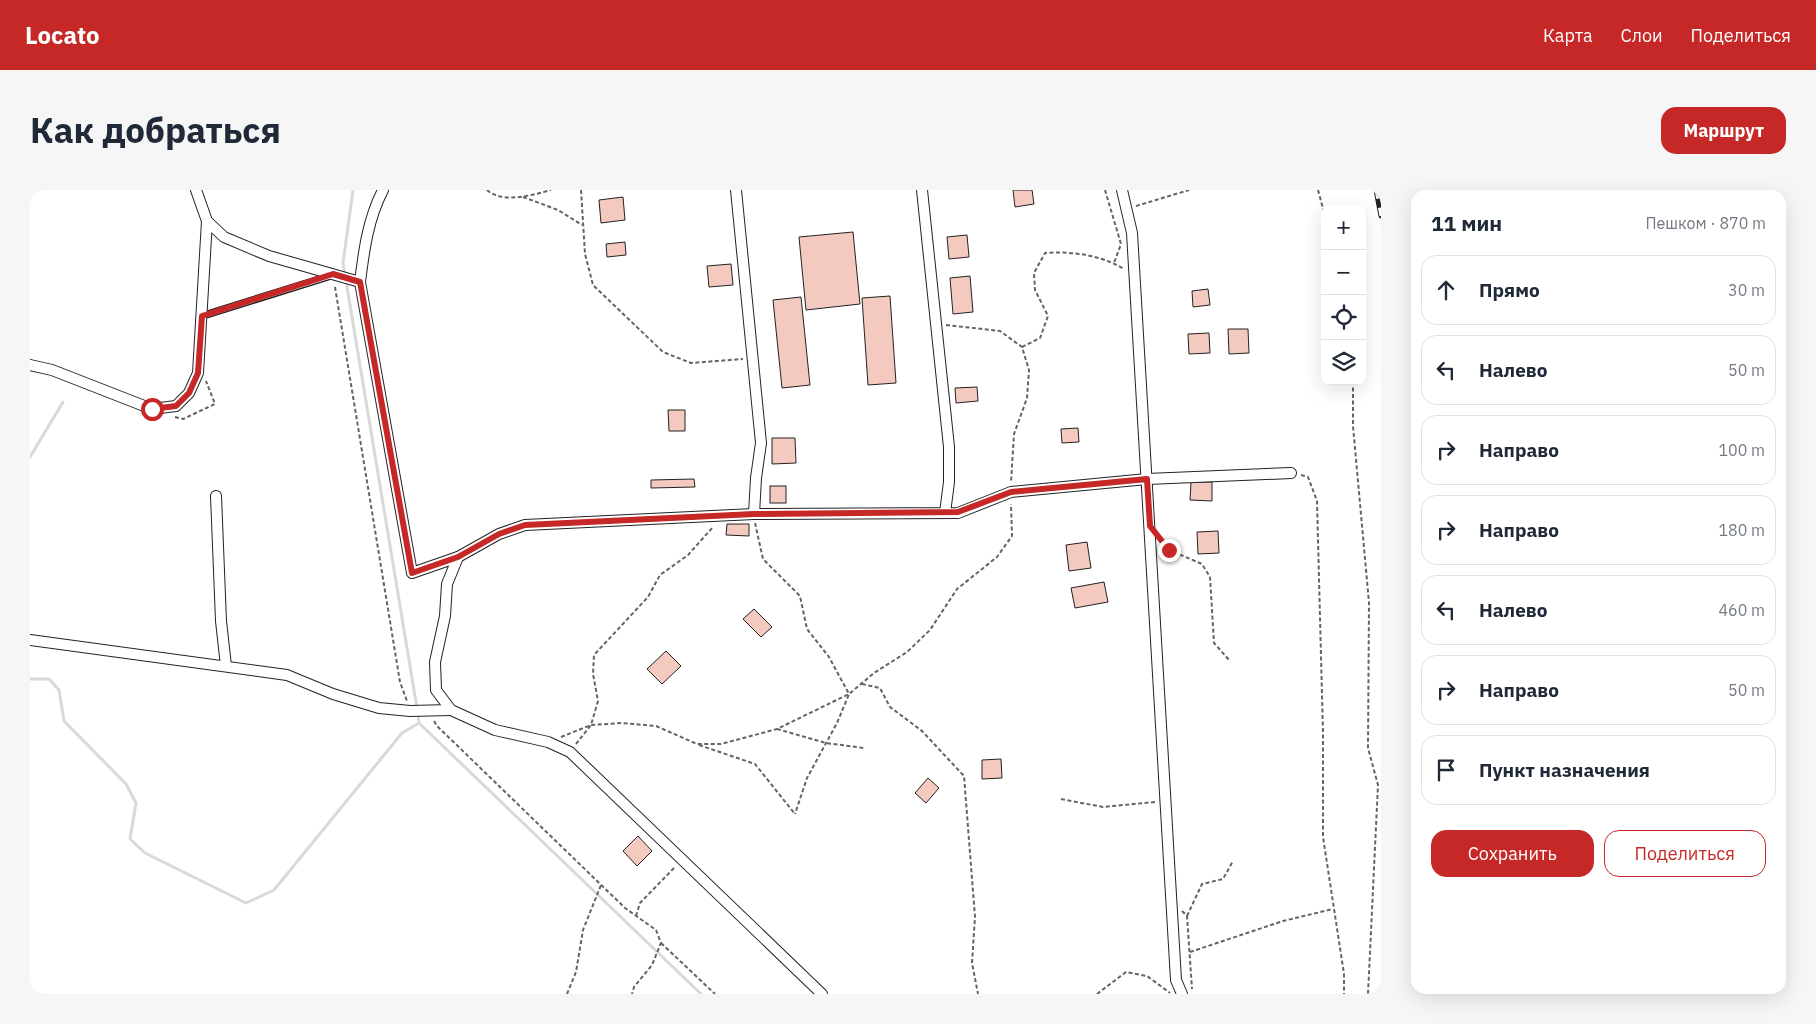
<!DOCTYPE html>
<html lang="ru">
<head>
<meta charset="utf-8">
<style>
	body { margin:0; font-family:"IBM Plex Sans",sans-serif; background:#f6f6f7; color:#1f2937 }
	.controls { position:absolute; right:15px; top:15px; display:grid; overflow:hidden; border-radius:10px; box-shadow:0 5px 20px #0002 }
	.controls button { width:45px; height:45px; display:grid; place-items:center; padding:0; border:0; border-bottom:1px solid #e0e1e3; background:#fff; color:#1f2937; font:25px sans-serif }
	.stop { position:absolute; width:15px; height:15px; margin:-11px; border:4px solid #c62828; border-radius:50%; background:#fff }
	.stop.end { background:#c62828; border-color:#fff; box-shadow:0 1px 5px #0008 }
	.list { margin:0; padding:0; list-style:none }
	h2 { display:flex; justify-content:space-between; align-items:center; height:65px; margin:0; padding:0 20px; font-size:21px }
	h2 small { font-size:16px; font-weight:400; color:#747a83 }
	.list li { display:grid; grid-template-columns:32px 1fr auto; gap:15px; align-items:center; box-sizing:border-box; height:70px; margin:0 10px 10px; padding:0 10px; border:1px solid #e0e1e3; border-radius:15px }
	.list b { display:block; font-size:19px; white-space:nowrap }
	.list em { font-size:16px; font-style:normal; color:#747a83 }
	.actions { display:flex; gap:10px; padding:15px 20px }
	.actions a { flex:1; padding:11px 0; border:1px solid #c62828; border-radius:15px; text-align:center; font-size:18px; color:#c62828 }
	.actions .main { background:#c62828; color:#fff }
	.icon { flex:none; width:28px; height:28px; fill:none; stroke:currentColor; stroke-width:2; stroke-linecap:round; stroke-linejoin:round }
	.map { position:relative; flex:none; width:1351px; height:804px; overflow:hidden; border-radius:15px }
	header { display:flex; align-items:center; gap:30px; box-sizing:border-box; height:70px; padding:0 25px; background:#c62828; color:#fff }
	header strong { font-size:24px }
	nav { display:flex; gap:28px; margin-inline-start:auto; font-size:18px }
	.intro { display:flex; align-items:center; justify-content:space-between; box-sizing:border-box; height:120px; padding:0 30px }
	h1 { margin:0; font-size:35px }
	.button { padding:12px 22px; border-radius:15px; background:#c62828; color:#fff; font-size:18px; font-weight:700 }
	main { display:flex; gap:30px; padding:0 30px }
	aside { flex:1; background:#fff; border-radius:15px; box-shadow:0 5px 20px #0002 }
	.map>svg:first-child { display:block }
	.lines { fill:none; stroke-linecap:round; stroke-linejoin:round }
	.stream { stroke:#d9d9d9; stroke-width:3 }
	.building { fill:#f3c9c0; stroke:#222 }
	.service-casing { stroke:#222; stroke-width:8 }
	.minor-casing { stroke:#222; stroke-width:12 }
	.path { stroke:#646464; stroke-width:2; stroke-dasharray:4 2.5; stroke-linecap:butt }
	.service { stroke:#fff; stroke-width:5 }
	.minor { stroke:#fff; stroke-width:10 }
	.rail-casing { stroke:#222; stroke-width:5 }
	.rail { stroke:#fff; stroke-width:3; stroke-dasharray:9; stroke-linecap:butt }
	.route { stroke:#c62828; stroke-width:6 }
</style>
</head>
<body>
<header>
<strong>Locato</strong>
<nav><a>Карта</a><a>Слои</a><a>Поделиться</a></nav>
</header>
<div class="intro"><h1>Как добраться</h1><a class="button">Маршрут</a></div>
<main>
<div class="map">
<svg width="1351" height="804" viewBox="0 0 1351 804">
	<rect width="100%" height="100%" fill="#fff"/>
	<g class="lines">
		<g class="stream">
			<path d="M323,0L313,73L387,518"/>
			<path d="M0,267L33,212"/>
			<path d="M0,489H19L29,500L34,531L96,594L106,613L100,649L115,663L216,713L244,700L372,543L389,533"/>
			<path d="M388,524L389,533L671,804"/>
		</g>
	</g>
	<g class="building">
		<path d="M983,0H1002L1004,14L985,17Z"/>
		<path d="M593,7L595,30L571,33L569,10Z"/>
		<path d="M823,42L830,114L776,120L769,47Z"/>
		<path d="M937,45L939,67L919,69L917,47Z"/>
		<path d="M595,52L596,65L577,67L576,54Z"/>
		<path d="M701,74L703,95L679,97L677,76Z"/>
		<path d="M940,86L943,122L923,124L920,88Z"/>
		<path d="M1178,99L1180,115L1163,117L1162,101Z"/>
		<path d="M860,106L866,193L838,195L832,108Z"/>
		<path d="M771,107L780,195L752,198L743,110Z"/>
		<path d="M1198,139H1218L1219,163L1199,164Z"/>
		<path d="M1179,143L1180,163L1159,164L1158,144Z"/>
		<path d="M947,197L948,211L926,213L925,198Z"/>
		<path d="M638,220H655V241H639Z"/>
		<path d="M1048,238L1049,252L1032,253L1031,239Z"/>
		<path d="M742,248H765L766,273L742,274Z"/>
		<path d="M664,289L665,297L621,298V290Z"/>
		<path d="M1161,292H1182V311L1160,310Z"/>
		<rect x="740" y="296" width="16" height="17"/>
		<path d="M697,334H719V346L696,345Z"/>
		<path d="M1188,341L1189,363L1168,364L1167,342Z"/>
		<path d="M1057,352L1061,378L1039,381L1036,355Z"/>
		<path d="M1074,392L1078,412L1045,418L1041,398Z"/>
		<path d="M724,419L742,437L731,447L713,429Z"/>
		<path d="M636,461L651,476L632,494L617,479Z"/>
		<path d="M971,569L972,588L952,589V570Z"/>
		<path d="M898,588L909,598L896,613L885,603Z"/>
		<path d="M608,646L622,661L607,676L593,661Z"/>
	</g>
	<g class="lines">
		<g class="service-casing">
			<path id="service" d="M172,126L300,86"/>
		</g>
		<g class="minor-casing">
			<g id="minor">
				<path d="M166,0L177,31L194,47L239,66L330,92"/>
				<path d="M353,0C338,29 334,60 330,92L382,383L428,367L469,344L495,335L724,324L928,323L981,302L1117,289L1261,283"/>
				<path d="M706,0L731,253L726,288L724,324"/>
				<path d="M892,0L919,257V292L915,323"/>
				<path d="M1092,0L1102,43L1146,790L1152,804"/>
				<path d="M0,175L22,180L122,219L146,216L159,203L168,183L177,31"/>
				<path d="M186,306L191,431L196,476"/>
				<path d="M428,367L417,394L415,426L405,472L406,500L421,520L465,540L518,552L540,562L792,804"/>
				<path d="M0,450L257,485L303,504L349,518L380,521L421,520"/>
			</g>
		</g>
		<g class="path">
			<path d="M457,0C472,14 503,5 521,0"/>
			<path d="M551,0L555,64L563,95L633,162L661,173L713,169"/>
			<path d="M1075,0L1091,54L1084,73"/>
			<path d="M1288,0L1295,26"/>
			<path d="M493,7L528,20L552,35"/>
			<path d="M1106,16L1159,0"/>
			<path d="M305,97L370,492L377,511"/>
			<path d="M916,135L970,141L992,157L999,180L997,208L984,244L981,292"/>
			<path d="M992,157L1010,148L1018,126L1005,100L1004,83L1015,63C1042,61 1071,65 1094,79"/>
			<path d="M1323,191V236L1339,413L1338,558L1348,595L1338,804"/>
			<path d="M145,227L153,229L185,214L176,191"/>
			<path d="M1271,285L1278,287L1287,311L1293,543V647L1314,784V804"/>
			<path d="M725,333L733,369L770,406L777,439L799,467L819,504L807,533L777,588L765,624"/>
			<path d="M1130,349L1139,360L1172,374L1180,387L1184,453L1200,471"/>
			<path d="M832,494L850,498L860,517L892,541L934,586L945,727L942,773L948,804"/>
			<path d="M404,531L407,536L595,718L626,740L631,753L622,775L604,797L602,804"/>
			<path d="M747,539L796,553L834,558"/>
			<path d="M531,547L561,535L592,533L626,536L667,554H691L747,539L819,504L844,483L877,462L900,440L927,399L967,367L982,346L981,314"/>
			<path d="M546,554L561,535L568,511L563,484L564,465L618,407L630,385L658,365L683,337"/>
			<path d="M669,555L725,574L765,624"/>
			<path d="M1031,609L1073,617L1125,612"/>
			<path d="M1152,721L1157,726L1162,799"/>
			<path d="M606,726L610,713L644,678"/>
			<path d="M1157,726L1172,694L1193,689L1203,671"/>
			<path d="M631,753L685,804"/>
			<path d="M1160,762L1253,731L1303,719"/>
			<path d="M537,804L546,782L553,740L571,695"/>
			<path d="M1067,804L1096,782L1117,786L1140,803"/>
		</g>
		<use href="#service" class="service"/>
		<use href="#minor" class="minor"/>
		<g class="rail-casing">
			<path id="rail" d="M1346,0L1351,26"/>
		</g>
		<use href="#rail" class="rail"/>
	</g>
	<g class="lines">
		<path class="route" d="M122,219L146,216L159,203L168,183L172,126L303,84L330,92L382,383L428,367L469,344L495,335L724,324L928,322L981,302L1117,289L1120,336L1139,360"/>
	</g>
</svg>
<div class="controls">
<button>+</button>
<button>−</button>
<button><svg class="icon" aria-label="locate" viewBox="0 0 24 24"><circle cx="12" cy="12" r="6"/><path d="M12 2v4M12 18v4M2 12h4M18 12h4"/></svg></button>
<button><svg class="icon" aria-label="layers" viewBox="0 0 24 24"><path d="M12 4l9 5-9 5-9-5zM3 14l9 5 9-5"/></svg></button>
</div>
<div class="stop" style="left:122px;top:219px"></div>
<div class="stop end" style="left:1139px;top:360px"></div>
</div>
<aside>
<h2>11 мин<small>Пешком · 870 m</small></h2>
<ul class="list">
<li><svg class="icon" aria-label="ahead" viewBox="0 0 24 24"><path d="M12 20V5M6 11l6-6 6 6"/></svg><div><b>Прямо</b></div><em>30 m</em></li>
<li><svg class="icon" aria-label="left" viewBox="0 0 24 24"><path d="M17 20v-9H6M10 6l-5 5 5 5"/></svg><div><b>Налево</b></div><em>50 m</em></li>
<li><svg class="icon" aria-label="right" viewBox="0 0 24 24"><path d="M7 20v-9h11M14 6l5 5-5 5"/></svg><div><b>Направо</b></div><em>100 m</em></li>
<li><svg class="icon" aria-label="right" viewBox="0 0 24 24"><path d="M7 20v-9h11M14 6l5 5-5 5"/></svg><div><b>Направо</b></div><em>180 m</em></li>
<li><svg class="icon" aria-label="left" viewBox="0 0 24 24"><path d="M17 20v-9H6M10 6l-5 5 5 5"/></svg><div><b>Налево</b></div><em>460 m</em></li>
<li><svg class="icon" aria-label="right" viewBox="0 0 24 24"><path d="M7 20v-9h11M14 6l5 5-5 5"/></svg><div><b>Направо</b></div><em>50 m</em></li>
<li><svg class="icon" aria-label="arrive" viewBox="0 0 24 24"><path d="M6 21V4h12l-3 4 3 4H6"/></svg><div><b>Пункт назначения</b></div></li>
</ul>
<div class="actions"><a class="main">Сохранить</a><a>Поделиться</a></div>
</aside>
</main>
</body>
</html>
